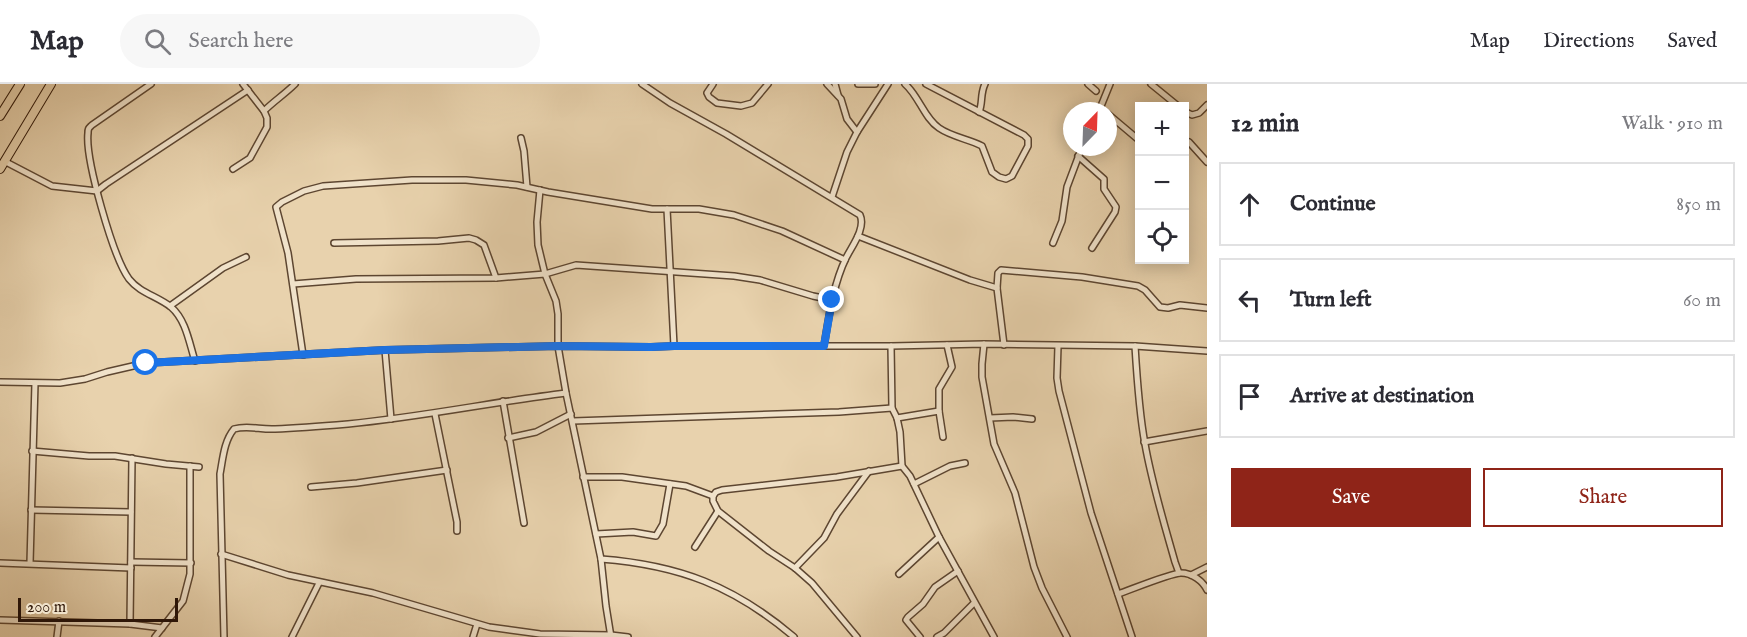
<!DOCTYPE html>
<html lang="en">
<head>
<meta charset="utf-8">
<style>
	body { margin:0; font-family:"IM FELL English",serif; background:#f7f7f7; color:#2b2b33 }
	.controls { position:absolute; right:18px; top:18px; display:grid; overflow:hidden; border-radius:0px; box-shadow:0 3px 15px #0003 }
	.controls button { width:54px; height:54px; display:grid; place-items:center; padding:0; border:0; border-bottom:2px solid #e1e1e2; background:#fff; color:#2b2b33; font:30px sans-serif }
	.compass { position:absolute; left:1063px; top:18px; width:54px; height:54px; border-radius:50%; background:#fff; box-shadow:0 3px 15px #0003; rotate:23deg }
	.scale { position:absolute; left:18px; bottom:15px; width:160px; box-sizing:border-box; padding-left:6px; border:3px solid #2f1708; border-top:0; font-size:16px; line-height:21px; white-space:nowrap; color:#2f1708; -webkit-text-stroke:4px #f0e2ca; paint-order:stroke }
	.stop { position:absolute; width:18px; height:18px; margin:-14px; border:4px solid #1a73e8; border-radius:50%; background:#fff }
	.stop.end { background:#1a73e8; border-color:#fff; box-shadow:0 2px 6px #0008 }
	.list { margin:0; padding:0; list-style:none }
	h2 { display:flex; justify-content:space-between; align-items:center; height:78px; margin:0; padding:0 24px; font-size:26px }
	h2 small { font-size:20px; font-weight:400; color:#7c7c81 }
	.list li { display:grid; grid-template-columns:39px 1fr auto; gap:18px; align-items:center; box-sizing:border-box; height:84px; margin:0 12px 12px; padding:0 12px; border:2px solid #e1e1e2; border-radius:0px }
	.list b { display:block; font-size:22px; white-space:nowrap }
	.list em { font-size:20px; font-style:normal; color:#7c7c81 }
	.actions { display:flex; gap:12px; padding:18px 24px }
	.actions a { flex:1; padding:14px 0; border:2px solid #8f2418; border-radius:0px; text-align:center; font-size:21px; color:#8f2418 }
	.actions .main { background:#8f2418; color:#fff }
	.icon { flex:none; width:33px; height:33px; fill:none; stroke:currentColor; stroke-width:2; stroke-linecap:round; stroke-linejoin:round }
	.map { position:relative; flex:none; width:1207px; height:553px; overflow:hidden }
	header { display:flex; align-items:center; gap:36px; box-sizing:border-box; height:84px; padding:0 30px; background:#fff; border-bottom:2px solid #e1e1e2 }
	header strong { font-size:28px }
	nav { display:flex; gap:33px; margin-inline-start:auto; font-size:21px }
	.search { width:420px; height:54px; background:#f7f7f7; display:flex; align-items:center; gap:15px; box-sizing:border-box; padding:0 21px; border-radius:33px; color:#7c7c81; font-size:22px }
	main { display:flex }
	aside { flex:1; background:#fff }
	.map>svg:first-child { display:block }
	.lines { fill:none; stroke-linecap:round; stroke-linejoin:round }
	.minor-casing { stroke:#5d4631; stroke-width:8 }
	.highway-casing { stroke:#2f1708; stroke-width:10 }
	.minor { stroke:#f0e2ca; stroke-width:5 }
	.highway { stroke:#e8d2ad; stroke-width:8 }
	.route { stroke:#1a73e8; stroke-width:8 }
</style>
</head>
<body>
<header>
<strong>Map</strong>
<div class="search"><svg class="icon" aria-label="search" viewBox="0 0 24 24"><circle cx="10" cy="10" r="6"/><path d="M15 15l6 6"/></svg>Search here</div>
<nav><a>Map</a><a>Directions</a><a>Saved</a></nav>
</header>
<main>
<div class="map">
<svg width="1207" height="553" viewBox="0 0 1207 553">
	<rect width="100%" height="100%" fill="#e8d2ad"/>
	<filter id="stains"><feTurbulence type="fractalNoise" baseFrequency=".00333" numOctaves="4"/><feColorMatrix values="0 0 0 0 .2 0 0 0 0 .09 0 0 0 0 .02 0 0 0 .5 -.17"/></filter>
	<radialGradient id="worn" r=".72"><stop offset=".6" stop-color="#630" stop-opacity="0"/><stop offset="1" stop-color="#630" stop-opacity=".3"/></radialGradient>
	<g class="lines">
		<g class="minor-casing">
			<g id="minor">
				<path d="M151,0L92,41C89,44 88,44 88,49C85,75 113,173 129,195C140,209 157,212 171,223C186,236 189,258 195,277"/>
				<path d="M642,0L670,19L726,50L860,131C866,144 852,162 846,174C833,201 829,232 824,262"/>
				<path d="M713,0L707,9L709,13L717,19L741,22L752,19L768,0"/>
				<path d="M827,0L841,15L847,35L857,48"/>
				<path d="M835,0L838,11"/>
				<path d="M858,0H875"/>
				<path d="M905,0C919,12 924,34 939,44C952,53 969,55 982,62L992,88L999,93L1006,95L1012,92L1028,62V55L1024,51L926,0"/>
				<path d="M1088,0L1096,7"/>
				<path d="M1151,0L1178,22"/>
				<path d="M264,27C274,17 285,10 295,0"/>
				<path d="M1099,27L1110,0"/>
				<path d="M1184,27L1192,31L1199,29L1207,21"/>
				<path d="M979,28C983,19 980,10 985,0"/>
				<path d="M1108,30L1140,57"/>
				<path d="M521,54L524,67L527,103"/>
				<path d="M1189,58L1207,78"/>
				<path d="M1078,72L1104,95V105L1116,123L1115,128L1092,164"/>
				<path d="M4,77L52,102L97,107L106,100L248,6"/>
				<path d="M233,85L250,74L267,43V34L264,27L243,0"/>
				<path d="M540,106L537,138L538,161L545,190L556,217L558,230V262L566,309L601,475L606,522L611,553"/>
				<path d="M832,113L847,68L857,48L888,0"/>
				<path d="M667,125L674,262"/>
				<path d="M858,152L970,196L997,204"/>
				<path d="M334,159L438,157L469,154L476,156L484,161L496,194"/>
				<path d="M1053,159L1062,137L1067,103L1082,63"/>
				<path d="M293,200L356,195L496,194L545,190L576,181L734,192L760,196L813,212L832,216"/>
				<path d="M170,222L223,184L246,173"/>
				<path d="M984,260L982,280V293L994,360L1015,409L1034,483L1042,504L1067,553"/>
				<path d="M1004,261L997,204L998,189L1001,186L1082,193L1138,202L1145,206L1160,223L1168,224L1180,221L1207,224"/>
				<path d="M891,262L892,324L897,334L900,348L902,382L910,392L939,453L994,553"/>
				<path d="M1058,262L1057,294L1059,307L1091,429L1132,553"/>
				<path d="M1135,262C1137,295 1139,328 1145,360C1152,400 1164,439 1175,478L1179,489"/>
				<path d="M385,266L391,335"/>
				<path d="M303,271L288,169L276,123L282,118L304,107L323,102L412,96H466L517,101L548,108L652,125H699L734,131L782,147L845,176"/>
				<path d="M0,298L60,299L85,295L107,288L146,279L385,266L558,262L651,263L674,262H891L984,260L1135,262L1207,267"/>
				<path d="M503,317L524,439"/>
				<path d="M435,330L457,438V447"/>
				<path d="M897,334L939,327"/>
				<path d="M990,334L1013,333L1032,335"/>
				<path d="M573,337L839,328L892,324"/>
				<path d="M943,353L939,327V305L952,283L947,261"/>
				<path d="M508,354L536,348L571,330"/>
				<path d="M1144,358L1207,347"/>
				<path d="M32,367L89,372H115L166,380L199,383"/>
				<path d="M583,393H622L686,402L713,412"/>
				<path d="M914,400L950,382L965,379"/>
				<path d="M311,403L357,399L447,386"/>
				<path d="M713,412V417L718,427L769,467L795,484L812,499L857,553"/>
				<path d="M713,412L716,408L722,406L837,393L902,382"/>
				<path d="M31,426L131,428"/>
				<path d="M596,450L633,448L656,452L663,440L670,400"/>
				<path d="M695,463L718,427"/>
				<path d="M221,470L288,491L373,509L489,543L540,550L611,551L628,553"/>
				<path d="M601,475C679,481 734,502 794,553"/>
				<path d="M131,478L191,479"/>
				<path d="M0,479L131,484"/>
				<path d="M30,479L35,299"/>
				<path d="M795,484L824,454L837,430L869,387"/>
				<path d="M899,490L939,453"/>
				<path d="M1191,491L1207,483"/>
				<path d="M1118,510C1130,506 1171,489 1181,489C1192,489 1203,497 1207,506"/>
				<path d="M0,536L130,540L162,544"/>
				<path d="M130,540L132,374"/>
				<path d="M57,553L59,537"/>
				<path d="M155,553L183,517L190,490V382"/>
				<path d="M224,553L220,390C223,374 224,357 234,345C248,341 261,346 275,345C299,344 324,342 348,340C421,333 493,318 566,309"/>
				<path d="M292,553L319,499"/>
				<path d="M473,553L477,540"/>
				<path d="M920,553L906,536L908,533L923,520L935,503L958,487"/>
				<path d="M937,553L944,549L974,519"/>
			</g>
		</g>
		<g class="highway-casing">
			<g id="highway">
				<path d="M0,32L20,0"/>
				<path d="M0,85L51,0"/>
			</g>
		</g>
		<use href="#minor" class="minor"/>
		<use href="#highway" class="highway"/>
	</g>
	<g class="lines">
		<path class="route" d="M146,279L385,266L558,262L651,263L674,262H824L832,216"/>
	</g>
	<rect width="100%" height="100%" filter="url(#stains)"/>
	<rect width="100%" height="100%" fill="url(#worn)"/>
</svg>
<div class="controls">
<button>+</button>
<button>−</button>
<button><svg class="icon" aria-label="locate" viewBox="0 0 24 24"><circle cx="12" cy="12" r="6"/><path d="M12 2v4M12 18v4M2 12h4M18 12h4"/></svg></button>
</div>
<svg class="compass" viewBox="-18 -18 36 36"><path d="M0-13l5 13h-10z" fill="#e53935"/><path d="M0 13l5-13h-10z" fill="#7c7c81"/></svg>
<div class="scale">200 m</div>
<div class="stop" style="left:146px;top:279px"></div>
<div class="stop end" style="left:832px;top:216px"></div>
</div>
<aside>
<h2>12 min<small>Walk · 910 m</small></h2>
<ul class="list">
<li><svg class="icon" aria-label="ahead" viewBox="0 0 24 24"><path d="M12 20V5M6 11l6-6 6 6"/></svg><div><b>Continue</b></div><em>850 m</em></li>
<li><svg class="icon" aria-label="left" viewBox="0 0 24 24"><path d="M17 20v-9H6M10 6l-5 5 5 5"/></svg><div><b>Turn left</b></div><em>60 m</em></li>
<li><svg class="icon" aria-label="arrive" viewBox="0 0 24 24"><path d="M6 21V4h12l-3 4 3 4H6"/></svg><div><b>Arrive at destination</b></div></li>
</ul>
<div class="actions"><a class="main">Save</a><a>Share</a></div>
</aside>
</main>
</body>
</html>
